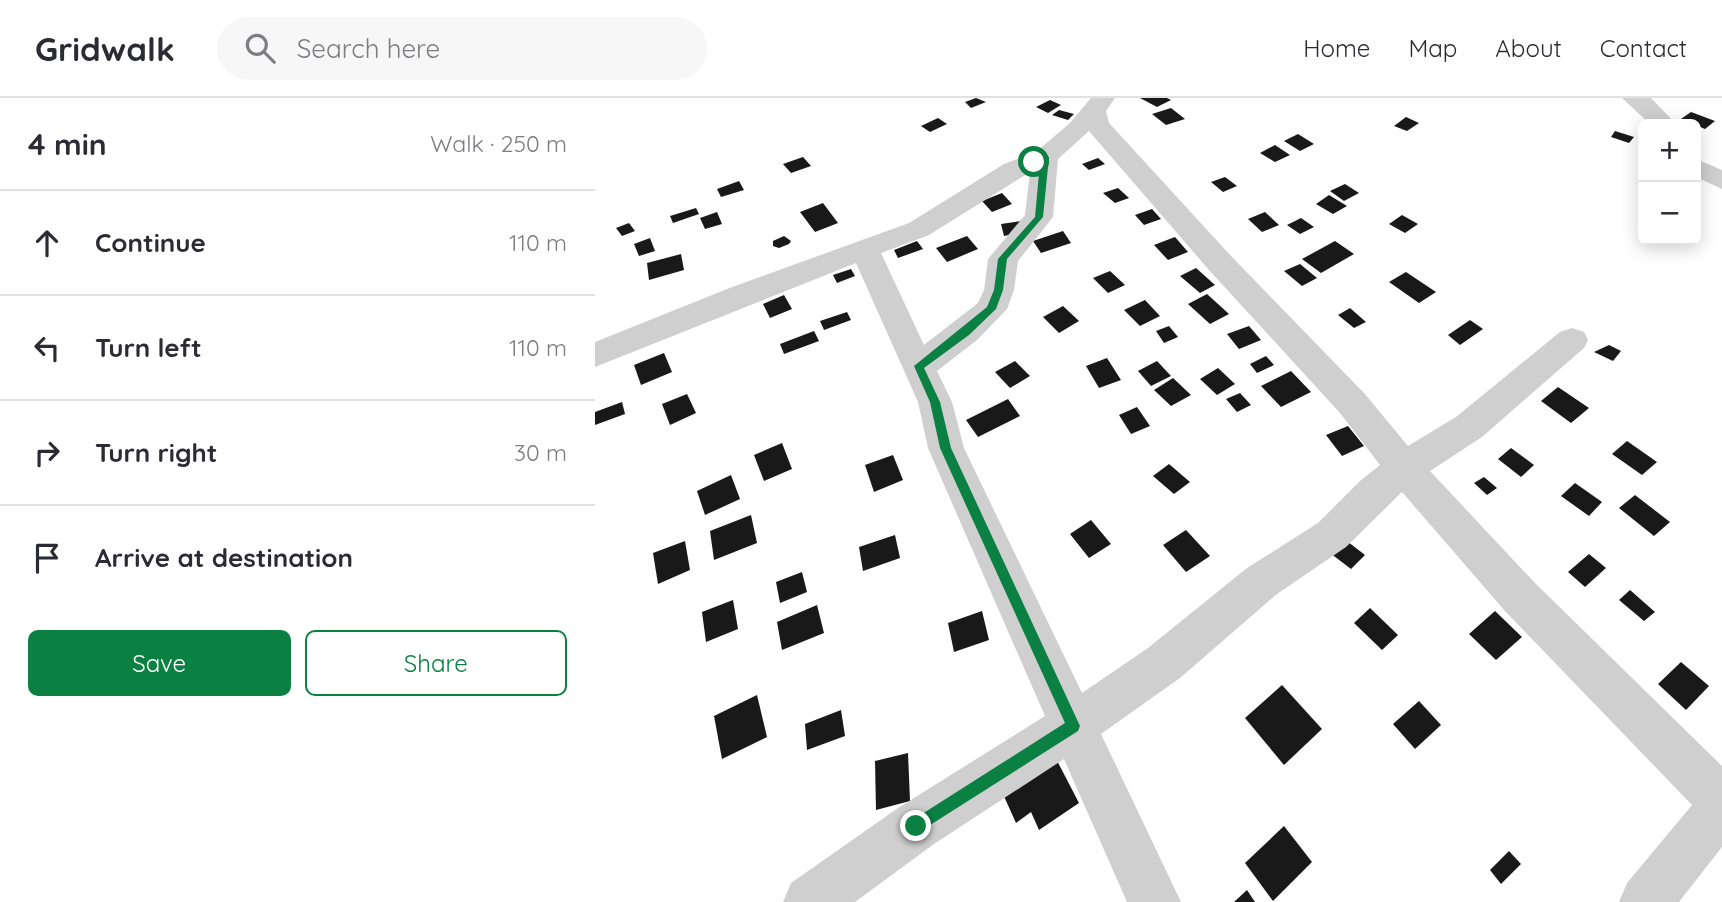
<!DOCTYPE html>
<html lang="en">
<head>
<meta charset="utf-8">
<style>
	body { margin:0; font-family:Quicksand,sans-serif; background:#f7f7f7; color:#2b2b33 }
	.controls { position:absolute; right:21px; top:21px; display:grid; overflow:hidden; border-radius:10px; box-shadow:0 4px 18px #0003 }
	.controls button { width:63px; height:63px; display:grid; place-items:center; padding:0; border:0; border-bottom:2px solid #e1e1e2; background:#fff; color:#2b2b33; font:35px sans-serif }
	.stop { position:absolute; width:21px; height:21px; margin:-16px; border:5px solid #0b8043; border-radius:50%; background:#fff }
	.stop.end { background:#0b8043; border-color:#fff; box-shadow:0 2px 7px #0008 }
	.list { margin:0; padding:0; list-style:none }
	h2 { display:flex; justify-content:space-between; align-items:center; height:91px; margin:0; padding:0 28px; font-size:30px }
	h2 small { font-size:23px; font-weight:400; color:#7c7c81 }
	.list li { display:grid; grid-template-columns:46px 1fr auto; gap:21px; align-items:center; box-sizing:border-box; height:105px; padding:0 28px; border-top:2px solid #e1e1e2 }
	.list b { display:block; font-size:26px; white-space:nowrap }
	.list em { font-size:23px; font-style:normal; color:#7c7c81 }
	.actions { display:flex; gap:14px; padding:21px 28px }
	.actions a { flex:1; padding:16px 0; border:2px solid #0b8043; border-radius:10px; text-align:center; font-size:24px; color:#0b8043 }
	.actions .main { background:#0b8043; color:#fff }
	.icon { flex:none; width:38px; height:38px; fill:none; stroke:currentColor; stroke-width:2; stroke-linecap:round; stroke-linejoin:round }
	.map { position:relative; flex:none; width:1127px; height:804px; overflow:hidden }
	header { display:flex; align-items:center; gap:42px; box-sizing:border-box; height:98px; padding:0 35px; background:#fff; border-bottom:2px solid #e1e1e2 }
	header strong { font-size:33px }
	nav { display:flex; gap:38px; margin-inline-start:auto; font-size:24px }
	.search { width:490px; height:63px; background:#f7f7f7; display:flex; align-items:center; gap:18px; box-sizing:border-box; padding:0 24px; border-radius:38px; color:#7c7c81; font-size:26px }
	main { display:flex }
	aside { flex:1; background:#fff }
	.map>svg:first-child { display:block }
	.building { fill:#191919 }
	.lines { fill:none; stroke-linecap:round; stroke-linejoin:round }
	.minor { fill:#cfcfcf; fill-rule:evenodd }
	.route { fill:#0b8043 }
</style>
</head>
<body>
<header>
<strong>Gridwalk</strong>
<div class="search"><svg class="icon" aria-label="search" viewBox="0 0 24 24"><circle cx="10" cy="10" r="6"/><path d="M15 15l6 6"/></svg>Search here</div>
<nav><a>Home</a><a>Map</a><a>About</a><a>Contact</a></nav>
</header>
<main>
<aside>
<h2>4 min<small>Walk · 250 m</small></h2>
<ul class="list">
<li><svg class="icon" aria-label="ahead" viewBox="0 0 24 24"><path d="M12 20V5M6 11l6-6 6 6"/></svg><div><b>Continue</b></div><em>110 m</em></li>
<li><svg class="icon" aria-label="left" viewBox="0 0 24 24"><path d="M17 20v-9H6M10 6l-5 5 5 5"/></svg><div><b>Turn left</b></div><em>110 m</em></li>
<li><svg class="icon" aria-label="right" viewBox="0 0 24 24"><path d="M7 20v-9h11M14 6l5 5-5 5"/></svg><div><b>Turn right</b></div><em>30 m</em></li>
<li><svg class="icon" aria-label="arrive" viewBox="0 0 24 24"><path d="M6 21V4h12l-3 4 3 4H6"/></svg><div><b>Arrive at destination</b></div></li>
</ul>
<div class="actions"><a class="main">Save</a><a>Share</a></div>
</aside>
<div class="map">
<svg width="1127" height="804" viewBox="0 0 1127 804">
	<rect width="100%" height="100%" fill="#fff"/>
	<g class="building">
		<path d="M381,0L391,4L376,10L370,4Z"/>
		<path d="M545,0H572L576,2L562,9Z"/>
		<path d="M455,2L466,7L453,15L441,9Z"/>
		<path d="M576,10L590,21L571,27L557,16Z"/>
		<path d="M464,12L479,16L473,22L457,17Z"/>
		<path d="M1096,14L1120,23L1110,31L1086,21Z"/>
		<path d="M811,19L824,25L812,33L799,28Z"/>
		<path d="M343,20L352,26L335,34L326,28Z"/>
		<path d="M1020,33L1039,39L1034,45L1016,39Z"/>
		<path d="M703,36L719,46L705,53L689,43Z"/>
		<path d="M680,47L695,57L680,64L665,55Z"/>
		<path d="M208,59L216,68L196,75L188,66Z"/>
		<path d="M503,60L510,66L494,72L487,66Z"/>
		<path d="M630,79L642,88L628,94L616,84Z"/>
		<path d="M144,83L149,92L126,99L122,91Z"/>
		<path d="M750,86L764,95L749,103L735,93Z"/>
		<path d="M523,90L534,100L520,105L508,95Z"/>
		<path d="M407,95L417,106L397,114L387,103Z"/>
		<path d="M734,97L752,108L738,116L721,106Z"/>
		<path d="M228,105L243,125L220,134L205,114Z"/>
		<path d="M101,110L104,116L78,125L75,118Z"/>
		<path d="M557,111L566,121L549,127L540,117Z"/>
		<path d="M122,114L127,126L110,131L105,120Z"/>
		<path d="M670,114L684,127L667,134L653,121Z"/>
		<path d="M807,117L823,126L810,135L794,126Z"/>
		<path d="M706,120L719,129L705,136L692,127Z"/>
		<path d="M426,123L429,134L409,138L406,126Z"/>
		<path d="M34,125L40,133L27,138L21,130Z"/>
		<path d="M468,133L476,145L446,155L438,143Z"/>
		<path d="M189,138L196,143L194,146L184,150L178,148V143Z"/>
		<path d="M372,138L383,151L352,164L341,150Z"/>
		<path d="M580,139L593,154L573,162L559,147Z"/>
		<path d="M55,140L60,153L44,158L39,146Z"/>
		<path d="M322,143L328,151L303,160L299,152Z"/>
		<path d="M740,143L759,156L726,175L707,161Z"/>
		<path d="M86,156L89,172L54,182L52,165Z"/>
		<path d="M705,166L722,180L707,188L689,173Z"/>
		<path d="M601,170L620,187L605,195L585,178Z"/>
		<path d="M256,171L260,178L242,185L238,177Z"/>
		<path d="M515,173L530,187L513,195L498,180Z"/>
		<path d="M811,174L841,194L824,205L794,184Z"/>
		<path d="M612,196L634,216L615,226L593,206Z"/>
		<path d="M189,197L197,211L175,220L168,206Z"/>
		<path d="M550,202L565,218L545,228L529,212Z"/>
		<path d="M468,208L484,223L464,235L448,219Z"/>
		<path d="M755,210L771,224L759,230L743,217Z"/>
		<path d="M252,214L256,222L229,232L225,223Z"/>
		<path d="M875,222L888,231L865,247L853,237Z"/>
		<path d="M574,228L583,239L569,245L561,233Z"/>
		<path d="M654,228L666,242L644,251L632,236Z"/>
		<path d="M219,233L224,243L189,256L185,246Z"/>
		<path d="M1014,247L1026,253L1018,263L999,254Z"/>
		<path d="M69,255L77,274L46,287L39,267Z"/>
		<path d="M671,258L679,267L662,275L655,266Z"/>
		<path d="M512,260L526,282L504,290L491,268Z"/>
		<path d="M420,263L435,278L415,290L400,274Z"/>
		<path d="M562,263L576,278L556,288L543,273Z"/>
		<path d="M623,270L640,286L622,297L605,281Z"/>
		<path d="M696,273L716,294L686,309L666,288Z"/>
		<path d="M578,280L596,297L576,308L559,292Z"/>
		<path d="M963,289L994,310L976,325L946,303Z"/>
		<path d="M645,295L656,307L642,314L631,301Z"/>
		<path d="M92,296L101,315L75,327L67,306Z"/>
		<path d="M413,301L425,318L383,339L371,322Z"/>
		<path d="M27,304L30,316L0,327V314Z"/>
		<path d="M542,309L555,328L536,336L524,317Z"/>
		<path d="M753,328L769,348L747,358L731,337Z"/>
		<path d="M1032,343L1062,364L1047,377L1017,356Z"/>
		<path d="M187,345L197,371L169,383L159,357Z"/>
		<path d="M916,350L939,367L926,379L903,361Z"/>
		<path d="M298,357L308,382L279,394L270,367Z"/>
		<path d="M574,366L595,384L579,396L558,378Z"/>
		<path d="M136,377L145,401L110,417L102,393Z"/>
		<path d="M889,379L902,390L892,397L879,385Z"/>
		<path d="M980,385L1007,404L994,418L966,398Z"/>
		<path d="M1040,397L1075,424L1059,438L1024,410Z"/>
		<path d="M156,417L162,445L119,462L115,433Z"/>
		<path d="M496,422L516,446L494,460L475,436Z"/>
		<path d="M591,432L615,458L591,474L568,447Z"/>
		<path d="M300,437L305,460L268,473L264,449Z"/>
		<path d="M748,440L770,457L756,471L735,455Z"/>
		<path d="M90,443L95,472L63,486L58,455Z"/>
		<path d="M994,456L1011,470L990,489L973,474Z"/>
		<path d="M207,474L212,494L185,505L181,484Z"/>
		<path d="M1035,492L1060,514L1049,523L1024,502Z"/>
		<path d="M138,502L143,531L111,544L107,514Z"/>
		<path d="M222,507L229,535L187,552L182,524Z"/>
		<path d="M775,510L803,537L787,552L759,525Z"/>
		<path d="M387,513L394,542L359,554L353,525Z"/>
		<path d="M900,513L927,539L901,562L874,536Z"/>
		<path d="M1086,564L1114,588L1091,612L1063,586Z"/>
		<path d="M687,587L727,631L689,667L650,620Z"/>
		<path d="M162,597L172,639L127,661L119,618Z"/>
		<path d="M824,603L846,627L820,651L798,626Z"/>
		<path d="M246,612L250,638L212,652L210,626Z"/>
		<path d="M456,651L484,705L444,732L436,714L421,725L403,685Z"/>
		<path d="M313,655L315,703L281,712L280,663Z"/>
		<path d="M689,728L717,764L678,803L650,765Z"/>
		<path d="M914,753L926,766L906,786L895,772Z"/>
		<path d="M652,792L660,804H639Z"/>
	</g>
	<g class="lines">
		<g class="minor">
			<path d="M496,0H520L511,13L514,25L636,158L769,295L813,348L861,319L965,234L977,230L989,234L993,242L989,250L887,339L835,373L940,485L1127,668V749L1084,804H1024L1032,785L1097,707L910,513L807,394L751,449L682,496L585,580L506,636L586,804H532L469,661L339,746L260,804H188L196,785L303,710L450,618L333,350L323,304L261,165L0,269V244L132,191L314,125L409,66L441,54L475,25ZM494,33L614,172L745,315L785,367L765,383L723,425L652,470L553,550L487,595L369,350L357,304L342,273L382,242L412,211L419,192L423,163L458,119L463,61ZM435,74L430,117L393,161L389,192L383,205L329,247L286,155L334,137Z"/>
			<path d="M1027,0H1056L1081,26H1055Z"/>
			<path d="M1101,61L1127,72V91L1101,79Z"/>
		</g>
	</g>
	<path class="route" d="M447,57L454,59L448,119L412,161L408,192L401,211L374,237L329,270L345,304L356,350L485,628L483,633L321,736L316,733L314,728L316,723L470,625L345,350L335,304L319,268L392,209L399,192L403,161L440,119L445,64L439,67L435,64Z"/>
</svg>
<div class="controls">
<button>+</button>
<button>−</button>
</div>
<div class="stop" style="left:439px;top:64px"></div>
<div class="stop end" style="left:321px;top:728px"></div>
</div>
</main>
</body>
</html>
